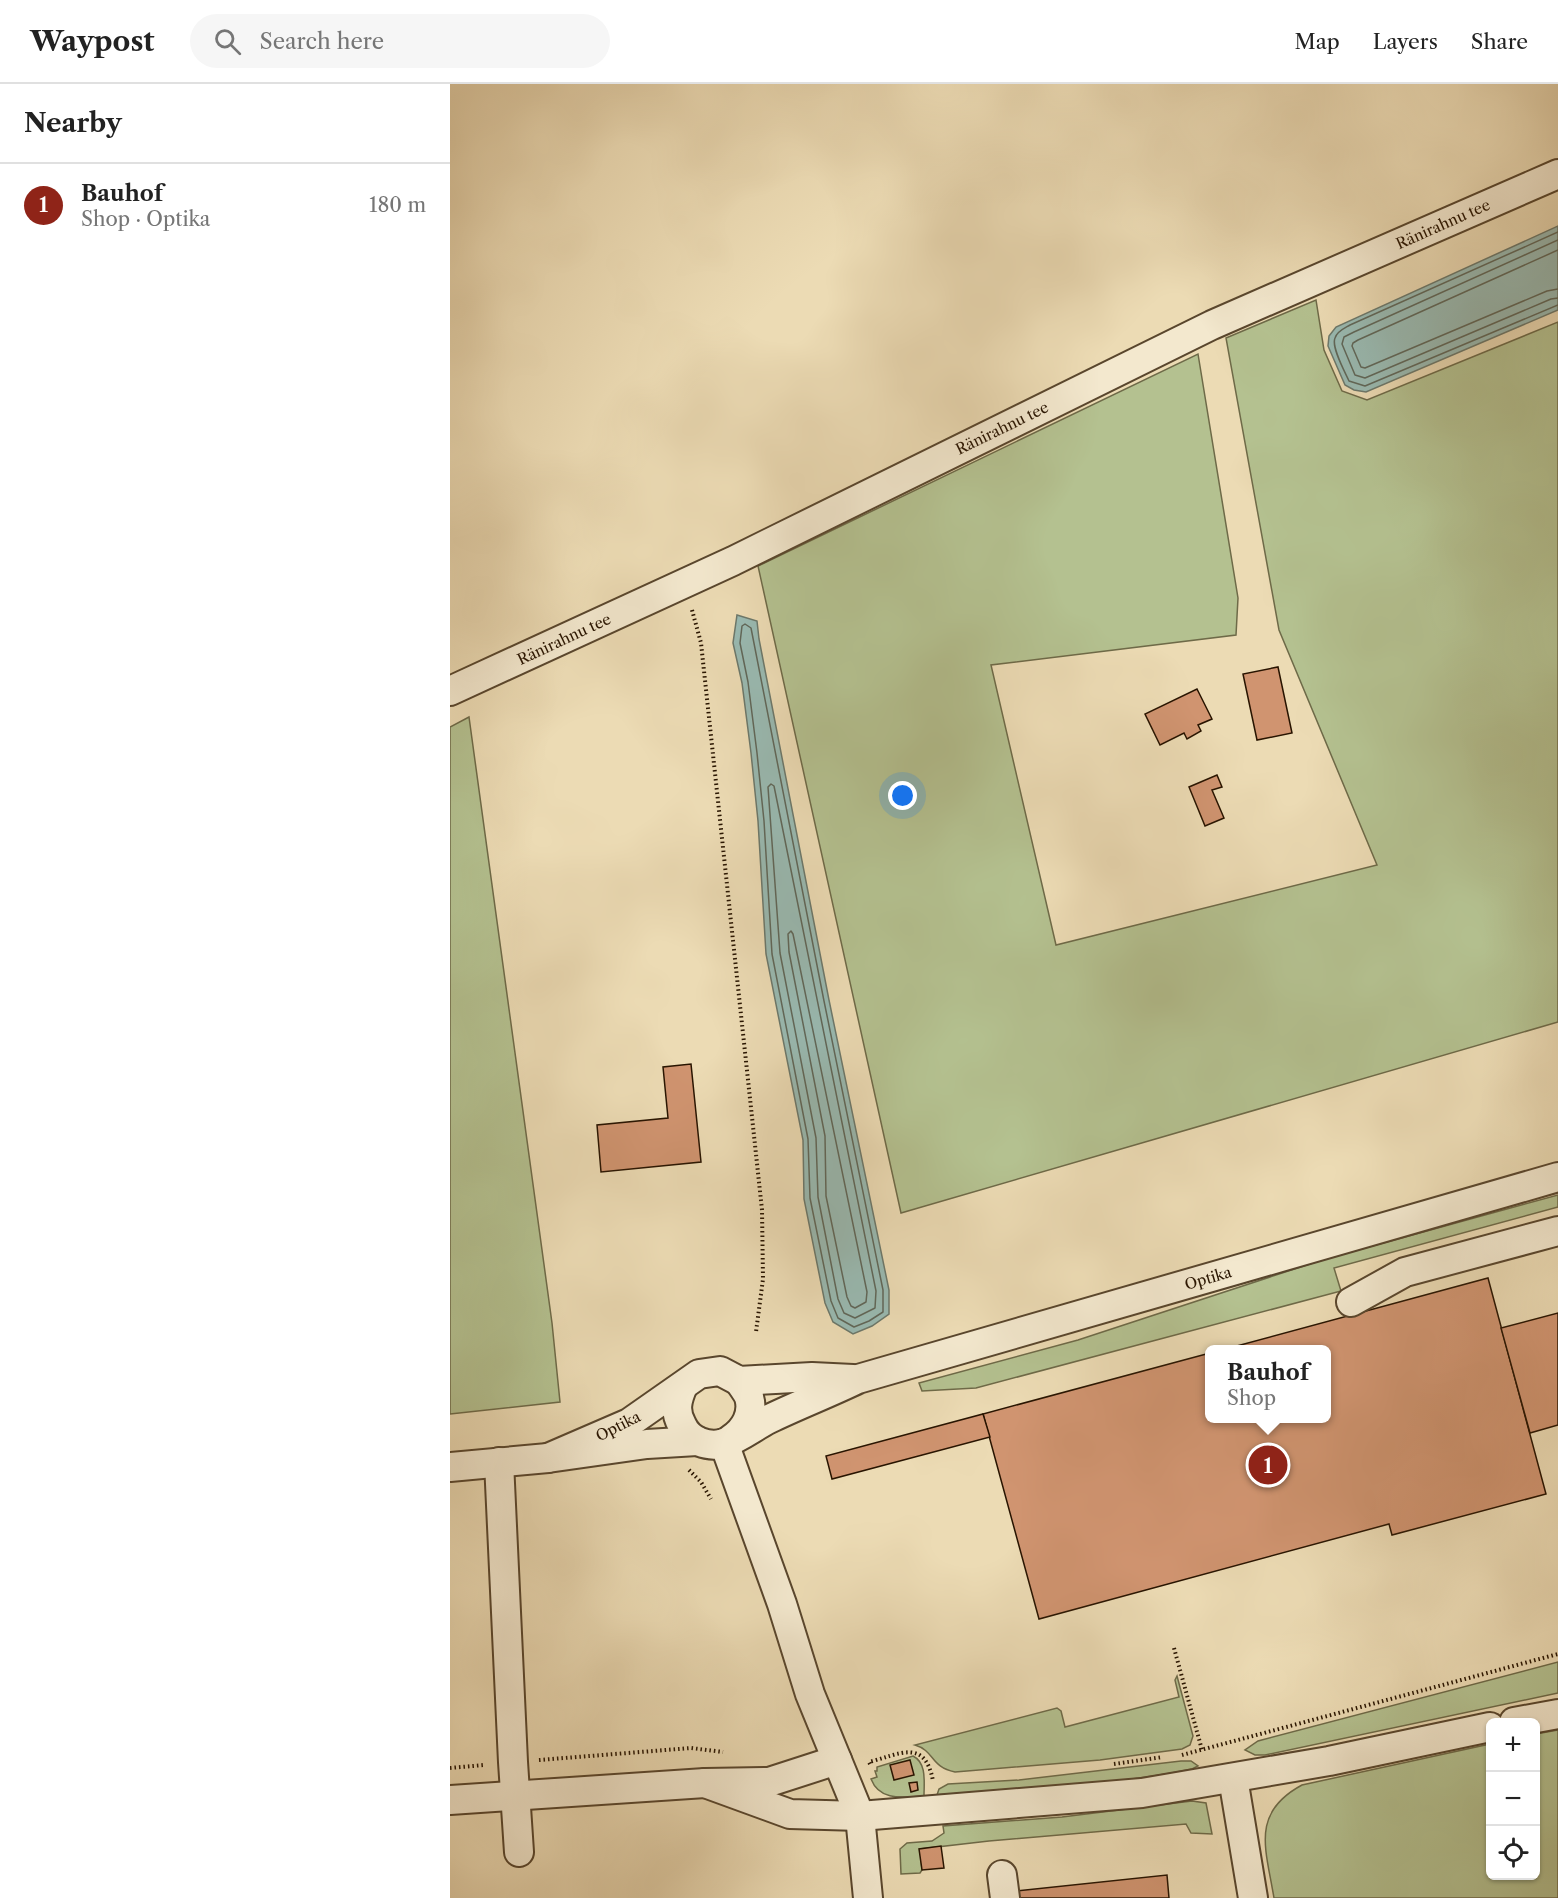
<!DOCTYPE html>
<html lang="en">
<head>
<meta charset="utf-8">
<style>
	body { margin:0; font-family:"Libre Caslon Text",serif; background:#f6f6f6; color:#222 }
	.controls { position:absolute; right:18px; bottom:18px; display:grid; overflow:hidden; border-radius:9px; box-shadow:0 2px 4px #0004 }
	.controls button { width:54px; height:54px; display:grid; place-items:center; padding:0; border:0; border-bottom:2px solid #e0e0e0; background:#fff; color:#222; font:30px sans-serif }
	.you { position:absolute; left:453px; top:712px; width:21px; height:21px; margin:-15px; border:4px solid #fff; border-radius:50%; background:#1a73e8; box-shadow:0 0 0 9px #1a73e833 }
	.badge { display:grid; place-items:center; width:39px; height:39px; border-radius:50%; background:#8f2418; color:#fff; font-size:20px; font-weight:700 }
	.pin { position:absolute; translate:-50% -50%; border:3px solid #fff; box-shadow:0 2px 6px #0006 }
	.popup { position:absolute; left:755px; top:1261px; width:126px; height:78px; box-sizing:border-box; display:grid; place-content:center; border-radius:9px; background:#fff; filter:drop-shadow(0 2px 4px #0005); font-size:20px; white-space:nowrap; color:#767676 }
	.popup b { font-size:22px; color:#222 }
	.popup::after { content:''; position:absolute; left:50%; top:100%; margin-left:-12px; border:12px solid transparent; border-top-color:#fff }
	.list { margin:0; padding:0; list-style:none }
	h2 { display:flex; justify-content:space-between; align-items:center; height:78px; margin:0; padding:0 24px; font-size:26px }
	h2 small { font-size:20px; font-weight:400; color:#767676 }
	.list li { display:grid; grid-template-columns:39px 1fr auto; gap:18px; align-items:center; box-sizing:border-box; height:84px; padding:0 24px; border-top:2px solid #e0e0e0 }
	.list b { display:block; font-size:22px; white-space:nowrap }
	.list p { margin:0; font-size:20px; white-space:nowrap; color:#767676 }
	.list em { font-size:20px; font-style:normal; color:#767676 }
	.icon { flex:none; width:33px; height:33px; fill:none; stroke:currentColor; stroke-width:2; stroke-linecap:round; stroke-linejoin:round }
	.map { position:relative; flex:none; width:1108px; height:1814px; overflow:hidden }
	header { display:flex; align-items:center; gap:36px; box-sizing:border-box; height:84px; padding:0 30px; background:#fff; border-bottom:2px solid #e0e0e0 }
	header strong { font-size:28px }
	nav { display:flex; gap:33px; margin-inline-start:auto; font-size:21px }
	.search { width:420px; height:54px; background:#f6f6f6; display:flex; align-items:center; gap:15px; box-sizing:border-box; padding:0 21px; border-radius:33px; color:#767676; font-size:22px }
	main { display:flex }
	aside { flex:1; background:#fff }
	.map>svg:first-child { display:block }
	.green { fill:#b4c190; stroke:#6e6a48; stroke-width:1.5 }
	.water { fill:#99bab2; stroke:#6c786b; stroke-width:1.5 }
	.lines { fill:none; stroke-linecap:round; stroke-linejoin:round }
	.shore { stroke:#606759; stroke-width:1.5 }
	.building { fill:#d09470; stroke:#281400; stroke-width:1.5 }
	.minor-casing { stroke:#59462d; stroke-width:32 }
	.path { stroke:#281400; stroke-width:4; stroke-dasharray:1.5 3; stroke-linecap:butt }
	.minor { stroke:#f3e8ce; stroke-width:28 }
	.labels { text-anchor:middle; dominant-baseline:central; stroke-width:6; stroke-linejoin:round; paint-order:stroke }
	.street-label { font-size:15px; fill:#281400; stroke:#f3e8ce }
</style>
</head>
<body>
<header>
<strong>Waypost</strong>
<div class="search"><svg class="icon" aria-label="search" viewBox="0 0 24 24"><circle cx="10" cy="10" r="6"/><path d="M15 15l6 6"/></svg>Search here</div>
<nav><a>Map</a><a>Layers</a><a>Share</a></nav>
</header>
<main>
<aside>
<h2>Nearby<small></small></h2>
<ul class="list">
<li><span class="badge">1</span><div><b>Bauhof</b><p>Shop · Optika</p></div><em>180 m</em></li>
</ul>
</aside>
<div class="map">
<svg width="1108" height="1814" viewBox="0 0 1108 1814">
	<rect width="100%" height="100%" fill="#ecdbb4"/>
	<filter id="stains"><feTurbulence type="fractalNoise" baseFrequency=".00333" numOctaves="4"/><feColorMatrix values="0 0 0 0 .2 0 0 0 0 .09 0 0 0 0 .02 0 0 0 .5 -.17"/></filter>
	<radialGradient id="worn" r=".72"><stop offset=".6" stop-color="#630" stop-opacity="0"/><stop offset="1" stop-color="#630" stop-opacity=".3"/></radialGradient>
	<g class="green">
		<path d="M866,216L874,266L892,307L917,316L1108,238V938L451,1129L308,482L748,270L788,514L786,551L541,581L606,861L927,781L829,546L776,254Z"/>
		<path d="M19,633L102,1239L110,1318L0,1330V643Z"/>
		<path d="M1108,1111V1123L884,1184L891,1207L526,1304L472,1307L469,1299L628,1256L875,1175Z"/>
		<path d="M1108,1578V1609L815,1671H805L795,1666L808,1657Z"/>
		<path d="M727,1592L743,1652L740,1661L732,1665L650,1676L505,1688C480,1683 485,1667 465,1661L607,1624L611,1627L615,1643L729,1613L725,1596Z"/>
		<path d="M1108,1646V1814H824C816,1765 800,1729 852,1701L1040,1660V1792H1086V1650Z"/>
		<path d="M463,1672C477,1679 474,1698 474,1712C454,1713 430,1718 421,1695L427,1693L425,1687H427V1683Z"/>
		<path d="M731,1677H741L748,1682L742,1685C660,1702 571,1705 487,1711L489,1705L498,1700L569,1696Z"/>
		<path d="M742,1717L756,1719L762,1750L741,1749L736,1740L539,1757L470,1765L472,1786L470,1789L451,1790L450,1765L457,1759L482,1757L494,1749L493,1742L612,1733Z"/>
	</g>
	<g class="water">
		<path d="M1108,142V226L916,308L904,306L895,301L878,262L879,252L886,243Z"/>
		<path d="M287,531L307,537L309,555L379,916L439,1206V1230L422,1242L403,1250L383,1238L375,1219L354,1115L353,1056L316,870L308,737L301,669L292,599L283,559Z"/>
	</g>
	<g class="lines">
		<g class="shore">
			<path d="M1108,148L900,241C895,244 887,247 885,254C881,263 895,288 899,297L915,302L1108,221"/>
			<path d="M1108,156L904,248L894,253L892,260L905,291L915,294L1101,215L1108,214"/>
			<path d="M1108,166L908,256L903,259L902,262L911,283L915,284L1097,207L1108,205"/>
			<path d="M295,540L301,544L374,917L433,1206V1228L419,1237L404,1243L388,1234L381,1217L360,1114L358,1055L322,870L314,737L307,669L298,598L290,559L292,542Z"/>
			<path d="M321,700L324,702L426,1207L425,1224L405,1234L394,1229L388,1215L368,1113L366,1054L330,869L318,703Z"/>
			<path d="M341,847L343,850L417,1208L416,1218L405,1224L401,1222L397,1213L376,1112L375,1052L339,868L338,850Z"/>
		</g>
	</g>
	<g class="building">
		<path d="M828,583L842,649L807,656L793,590Z"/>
		<path d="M747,605L762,635L748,641L751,647L737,655L734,649L710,661L695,630Z"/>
		<path d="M767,691L772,703L762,706L774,734L755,742L739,703Z"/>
		<path d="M241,980L251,1078L151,1088L147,1041L218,1034L213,983Z"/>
		<path d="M1038,1194L1096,1410L942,1451L939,1440L589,1535L533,1330L760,1269V1334H876V1266H772Z"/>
		<path d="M1108,1229V1341L1080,1349L1051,1244Z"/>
		<path d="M533,1330L540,1353L382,1395L376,1372Z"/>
		<path d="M460,1676L464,1691L444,1696L440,1681Z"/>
		<path d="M467,1698L468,1706L461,1708L459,1699Z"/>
		<path d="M491,1762L494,1784L472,1786L469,1765Z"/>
		<path d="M717,1791L719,1814H565V1807Z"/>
	</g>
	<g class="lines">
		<g class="minor-casing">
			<g id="minor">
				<path d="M0,607L283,477L762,241L1108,90"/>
				<path d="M901,1218L955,1188L1108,1147"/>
				<path d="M233,1302C227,1316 224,1327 232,1341C239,1357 258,1364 275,1359C290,1354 305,1342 319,1335C348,1321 379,1309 408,1295L1108,1093"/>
				<path d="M281,1355C295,1346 304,1330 299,1313C297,1308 292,1302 289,1297"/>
				<path d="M274,1359L332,1520L360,1610L410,1732L418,1814"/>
				<path d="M98,1374L179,1339L249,1290L270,1287L289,1297L362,1293L403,1295"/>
				<path d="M49,1378L63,1678L69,1768"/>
				<path d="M0,1383L98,1374L197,1360L247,1357"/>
				<path d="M1064,1638L1108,1630"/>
				<path d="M783,1694L803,1814"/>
				<path d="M255,1699L340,1730L410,1732L692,1709L879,1677L1040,1643"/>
				<path d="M0,1716L255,1699L319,1698L387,1676"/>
				<path d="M552,1791L555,1814"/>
			</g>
		</g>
		<g class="path">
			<path d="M242,526L251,559L312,1126L313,1195L306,1248"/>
			<path d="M239,1386L251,1398L261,1415"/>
			<path d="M724,1564L752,1666"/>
			<path d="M732,1671L1108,1570"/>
			<path d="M89,1676L241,1664L273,1668"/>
			<path d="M420,1680L419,1678C450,1670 475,1654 483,1697"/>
			<path d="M664,1680L713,1673"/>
			<path d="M0,1684L34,1681"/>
		</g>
		<use href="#minor" class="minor"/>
	</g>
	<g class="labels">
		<g class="street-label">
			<text transform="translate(993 140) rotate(-24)">Ränirahnu tee</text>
			<text transform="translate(552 344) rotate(-26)">Ränirahnu tee</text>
			<text transform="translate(114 555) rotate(-25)">Ränirahnu tee</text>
			<text transform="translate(758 1194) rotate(-16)">Optika</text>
			<text transform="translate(168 1342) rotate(-27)">Optika</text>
		</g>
	</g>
	<rect width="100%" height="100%" filter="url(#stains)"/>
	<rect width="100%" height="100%" fill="url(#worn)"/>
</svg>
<div class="controls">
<button>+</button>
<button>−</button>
<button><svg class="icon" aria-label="locate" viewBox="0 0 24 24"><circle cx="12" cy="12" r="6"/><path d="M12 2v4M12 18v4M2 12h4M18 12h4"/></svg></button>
</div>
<div class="you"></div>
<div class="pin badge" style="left:818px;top:1381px">1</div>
<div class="popup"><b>Bauhof</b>Shop</div>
</div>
</main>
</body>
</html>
